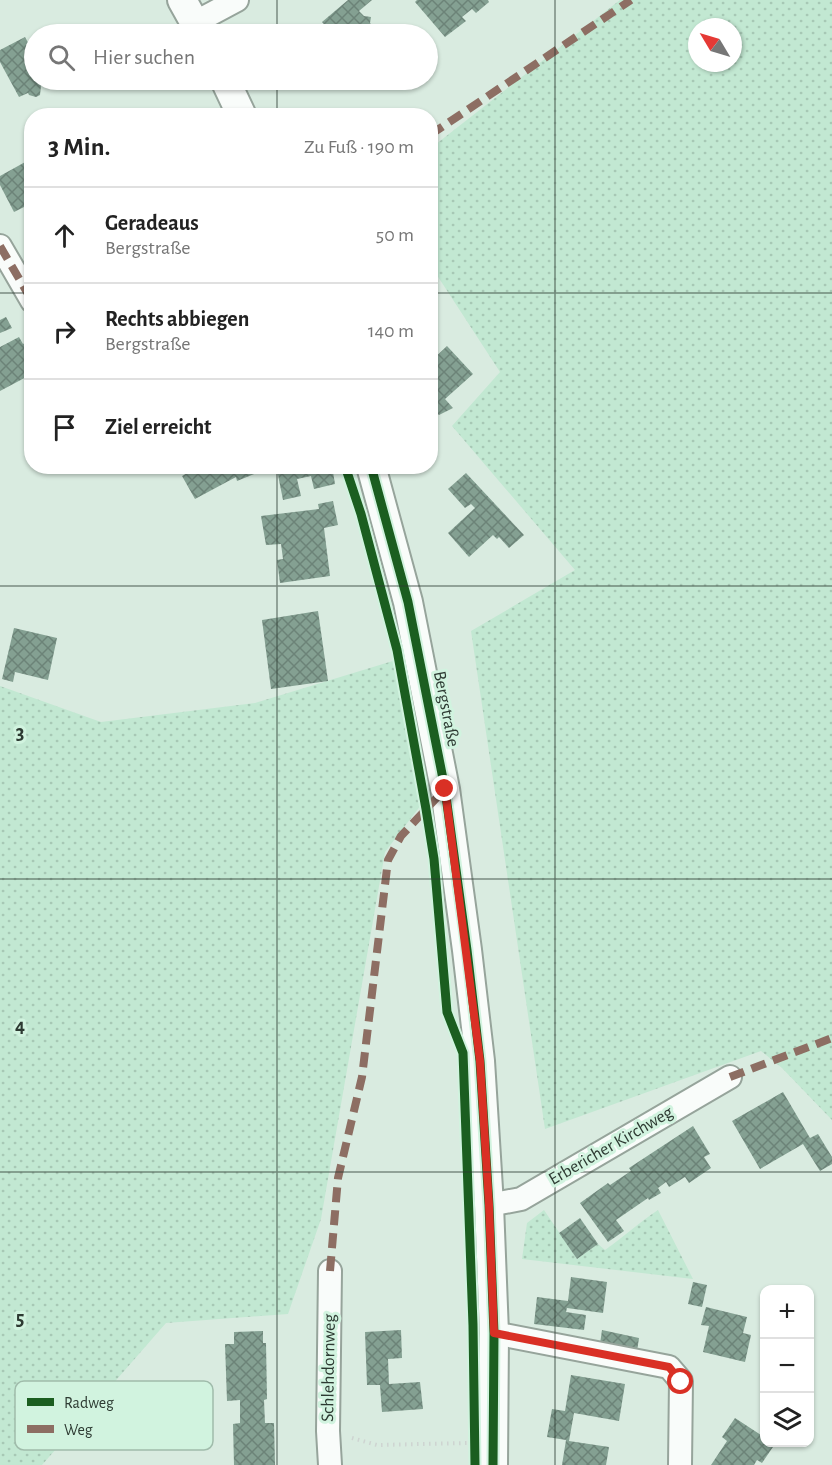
<!DOCTYPE html>
<html lang="de">
<head>
<meta charset="utf-8">
<style>
	body { margin:0; font-family:"Alegreya Sans",sans-serif; background:#f2f2f2; color:#222 }
	.controls { position:absolute; right:18px; bottom:18px; display:grid; overflow:hidden; border-radius:12px; box-shadow:0 2px 4px #0004 }
	.controls button { width:54px; height:54px; display:grid; place-items:center; padding:0; border:0; border-bottom:2px solid #e0e0e0; background:#fff; color:#222; font:30px sans-serif }
	.compass { position:absolute; left:688px; top:18px; width:54px; height:54px; border-radius:50%; background:#fff; box-shadow:0 2px 4px #0004; rotate:308deg }
	.stop { position:absolute; width:18px; height:18px; margin:-14px; border:4px solid #d93025; border-radius:50%; background:#fff }
	.stop.end { background:#d93025; border-color:#fff; box-shadow:0 2px 6px #0008 }
	.list { margin:0; padding:0; list-style:none }
	h2 { display:flex; justify-content:space-between; align-items:center; height:78px; margin:0; padding:0 24px; font-size:26px }
	h2 small { font-size:20px; font-weight:400; color:#767676 }
	.list li { display:grid; grid-template-columns:39px 1fr auto; gap:18px; align-items:center; box-sizing:border-box; height:96px; padding:0 24px; border-top:2px solid #e0e0e0 }
	.list b { display:block; font-size:22px; white-space:nowrap }
	.list p { margin:0; font-size:20px; white-space:nowrap; color:#767676 }
	.list em { font-size:20px; font-style:normal; color:#767676 }
	.icon { flex:none; width:33px; height:33px; fill:none; stroke:currentColor; stroke-width:2; stroke-linecap:round; stroke-linejoin:round }
	.map { position:relative; flex:none; width:832px; height:1465px; overflow:hidden }
	.search { position:absolute; background:#fff; box-shadow:0 2px 4px #0004; left:24px; top:24px; width:414px; height:66px; display:flex; align-items:center; gap:15px; box-sizing:border-box; padding:0 21px; border-radius:33px; color:#767676; font-size:22px }
	.panel { position:absolute; background:#fff; box-shadow:0 2px 4px #0004; left:24px; top:108px; width:414px; height:366px; border-radius:24px }
	.map>svg:first-child { display:block }
	.grass { fill:url(#grass-dots); fill-rule:evenodd }
	.building { fill:url(#building-cross-hatch) }
	.lines { fill:none; stroke-linecap:round; stroke-linejoin:round }
	.minor-casing { stroke:#96a49b; stroke-width:26 }
	.tertiary-casing { stroke:#96a49b; stroke-width:32 }
	.path { stroke:#ced4d1; stroke-width:4; stroke-dasharray:1.5 4.5; stroke-linecap:butt }
	.minor { stroke:#f9fcfa; stroke-width:22 }
	.tertiary { stroke:#f9fcfa; stroke-width:28 }
	.quiet { stroke:#8d6e63; stroke-width:8; stroke-dasharray:15 8; stroke-linecap:butt }
	.cycleway-casing { stroke:#d1f3df; stroke-width:13 }
	.cycleway { stroke:#1b5e20; stroke-width:9 }
	.route { stroke:#d93025; stroke-width:8 }
	.grid { fill:none; stroke:#2d3a32; stroke-width:1.5; stroke-opacity:0.55 }
	.labels { text-anchor:middle; dominant-baseline:central; stroke-width:6; stroke-linejoin:round; paint-order:stroke }
	.street-label { font-size:18px; fill:#2d3a32; stroke:#d1f3df }
	.key { fill:#d1f3df; stroke:#a0bcab; stroke-width:1.5 }
	.key-label { font-size:16px; fill:#2d3a32 }
	.grid-label { font-size:20px; text-anchor:middle; font-weight:bold; fill:#2d3a32; stroke:#d1f3df; stroke-width:6; stroke-linejoin:round; paint-order:stroke }
</style>
</head>
<body>
<div class="map">
<svg width="832" height="1465" viewBox="0 0 832 1465">
	<defs>
		<pattern id="grass-dots" width="8" height="8" patternUnits="userSpaceOnUse" patternTransform="scale(1.5)"><rect width="8" height="8" fill="#c2e8d2"/><path d="M2 2h.1M6 6h.1" fill="none" stroke="#a7c8b5" stroke-width="1.8" stroke-linecap="round"/></pattern>
		<pattern id="building-cross-hatch" width="8" height="8" patternUnits="userSpaceOnUse" patternTransform="scale(1.5)"><rect width="8" height="8" fill="#84a092"/><path d="M0 0l8 8M0 8l8-8" fill="none" stroke="#6c8378"/></pattern>
	</defs>
	<rect width="100%" height="100%" fill="#d9ebe0"/>
	<g class="grass">
		<path d="M620,0H832V1120L782,1068L761,1051L545,1129L471,631L575,570L452,426L500,372L431,266V148ZM697,27H733V63H697Z"/>
		<path d="M396,660L421,805L385,852L321,1219L288,1314L166,1323L42,1465H0V686L101,722L255,703Z"/>
		<path d="M544,1210L577,1259L598,1244L605,1250C624,1237 638,1223 658,1210L693,1279L522,1259L527,1223Z"/>
	</g>
	<g class="building">
		<path d="M348,0H372L359,11L364,16L371,17L370,23L374,28L365,34H333L322,22Z"/>
		<path d="M417,0H488L489,2L476,13L472,9L462,17L466,21L445,37L415,2Z"/>
		<path d="M25,37L34,54V80H48L49,81L41,86L40,95L36,97L29,95L28,93L19,97L0,62V50Z"/>
		<path d="M27,161L32,167V203L14,212L0,185V176Z"/>
		<path d="M6,317L12,328L0,333V320Z"/>
		<path d="M19,337L23,344L27,342L32,350V356L30,357L32,374L0,391V347Z"/>
		<path d="M447,346L473,374L445,399L453,408L439,415L430,406V387L432,385L430,383V362Z"/>
		<path d="M199,466H263L264,470L237,481L236,477L195,499L182,476Z"/>
		<path d="M284,466H332L335,484L314,489L311,476L297,479L301,496L283,500L277,470Z"/>
		<path d="M466,473L524,535L509,548L499,537L497,539L493,535L469,557L448,533L475,508L471,504L465,508L448,489Z"/>
		<path d="M333,501L338,525L324,528L330,576L280,583L277,560L283,559L281,544L266,545L261,516L319,509L318,504Z"/>
		<path d="M318,611L328,681L271,689L262,620Z"/>
		<path d="M14,628L57,638L48,680L15,672L13,682L2,679Z"/>
		<path d="M783,1092L810,1138L818,1134L832,1157V1164L820,1171L803,1144L760,1169L732,1121Z"/>
		<path d="M693,1126L710,1154L704,1157L711,1168L689,1183L685,1177L669,1187L666,1182L658,1188L661,1193L649,1200L648,1198L616,1220L624,1231L608,1242L580,1203L608,1183L610,1185L631,1171L629,1168Z"/>
		<path d="M580,1218L598,1244L577,1259L559,1233Z"/>
		<path d="M571,1277L607,1282L603,1313L567,1308L566,1312L586,1315L584,1330L534,1324L537,1297L568,1301Z"/>
		<path d="M693,1282L707,1285L702,1307L688,1304Z"/>
		<path d="M706,1307L747,1317L743,1333L751,1335L745,1362L703,1352L709,1326L701,1325Z"/>
		<path d="M401,1330L402,1358L388,1359L389,1384L420,1382L423,1409L382,1412L380,1385H367L365,1332Z"/>
		<path d="M602,1330L639,1338L637,1351L600,1344Z"/>
		<path d="M263,1331V1343H266L267,1399L264,1400L265,1423H274L275,1465H234L233,1424L240,1423V1400L227,1401L225,1344H234V1332Z"/>
		<path d="M571,1375L625,1384L619,1421L574,1413L569,1441L609,1447L606,1465H562L566,1440L547,1437L552,1409L565,1411Z"/>
		<path d="M735,1418L764,1437V1442L775,1444L762,1463L757,1460L754,1465H711L727,1441L722,1437Z"/>
	</g>
	<g class="lines">
		<g class="minor-casing">
			<g id="minor">
				<path d="M194,23L237,0"/>
				<path d="M0,246L32,301"/>
				<path d="M489,1205L521,1199L730,1077"/>
				<path d="M494,1333L669,1367L681,1381L680,1465"/>
				<path d="M330,1465L328,1431L330,1271"/>
			</g>
		</g>
		<g class="tertiary-casing">
			<g id="tertiary">
				<path d="M182,0L201,34"/>
				<path d="M225,80L242,116"/>
				<path d="M371,466L408,602L445,789L467,950L480,1061L489,1205L494,1333L493,1465"/>
			</g>
		</g>
		<path class="path" d="M352,1438L377,1445L467,1443"/>
		<use href="#minor" class="minor"/>
		<use href="#tertiary" class="tertiary"/>
		<g class="quiet">
			<path d="M430,135L631,0"/>
			<path d="M0,246L32,301"/>
			<path d="M730,1077L832,1038"/>
			<path d="M330,1271L338,1178L362,1077L388,860L401,836L445,789"/>
		</g>
		<g class="cycleway-casing">
			<g id="cycleway">
				<path d="M345,466L361,514L397,650L426,809L434,859L447,1012L463,1053L473,1325L475,1465"/>
				<path d="M371,466L408,602L445,789L467,950L480,1061L489,1205L494,1333L493,1465"/>
			</g>
		</g>
		<use href="#cycleway" class="cycleway"/>
	</g>
	<g class="lines">
		<path class="route" d="M445,789L480,1061L489,1205L494,1333L669,1367L681,1382"/>
	</g>
	<path class="grid" d="M277,0V34M555,0V1465M277,80V116M0,293H32M430,293H832M277,466V1465M0,586H832M0,879H832M0,1172H832"/>
	<g class="labels">
		<g class="street-label">
			<text transform="translate(446 709) rotate(79)">Bergstraße</text>
			<text transform="translate(611 1146) rotate(-30)">Erbericher Kirchweg</text>
			<text transform="translate(329 1368) rotate(-89)">Schlehdornweg</text>
		</g>
	</g>
	<rect x="15" y="1381" width="198" height="69" rx="9" class="key"/>
	<rect x="27" y="1398" width="27" height="8" fill="#1b5e20"/>
	<rect x="27" y="1425" width="27" height="8" fill="#8d6e63"/>
	<g class="key-label">
		<text x="64" y="1408">Radweg</text>
		<text x="64" y="1435">Weg</text>
	</g>
	<g class="grid-label">
		<text x="20" y="739">3</text>
		<text x="20" y="1032">4</text>
		<text x="20" y="1325">5</text>
	</g>
</svg>
<div class="controls">
<button>+</button>
<button>−</button>
<button><svg class="icon" aria-label="layers" viewBox="0 0 24 24"><path d="M12 4l9 5-9 5-9-5zM3 14l9 5 9-5"/></svg></button>
</div>
<svg class="compass" viewBox="-18 -18 36 36"><path d="M0-13l5 13h-10z" fill="#e53935"/><path d="M0 13l5-13h-10z" fill="#767676"/></svg>
<div class="stop" style="left:681px;top:1382px"></div>
<div class="stop end" style="left:445px;top:789px"></div>
<div class="search"><svg class="icon" aria-label="search" viewBox="0 0 24 24"><circle cx="10" cy="10" r="6"/><path d="M15 15l6 6"/></svg>Hier suchen</div>
<section class="panel">
<h2>3 Min.<small>Zu Fuß · 190 m</small></h2>
<ul class="list">
<li><svg class="icon" aria-label="ahead" viewBox="0 0 24 24"><path d="M12 20V5M6 11l6-6 6 6"/></svg><div><b>Geradeaus</b><p>Bergstraße</p></div><em>50 m</em></li>
<li><svg class="icon" aria-label="right" viewBox="0 0 24 24"><path d="M7 20v-9h11M14 6l5 5-5 5"/></svg><div><b>Rechts abbiegen</b><p>Bergstraße</p></div><em>140 m</em></li>
<li><svg class="icon" aria-label="arrive" viewBox="0 0 24 24"><path d="M6 21V4h12l-3 4 3 4H6"/></svg><div><b>Ziel erreicht</b></div></li>
</ul>
</section>
</div>
</body>
</html>
